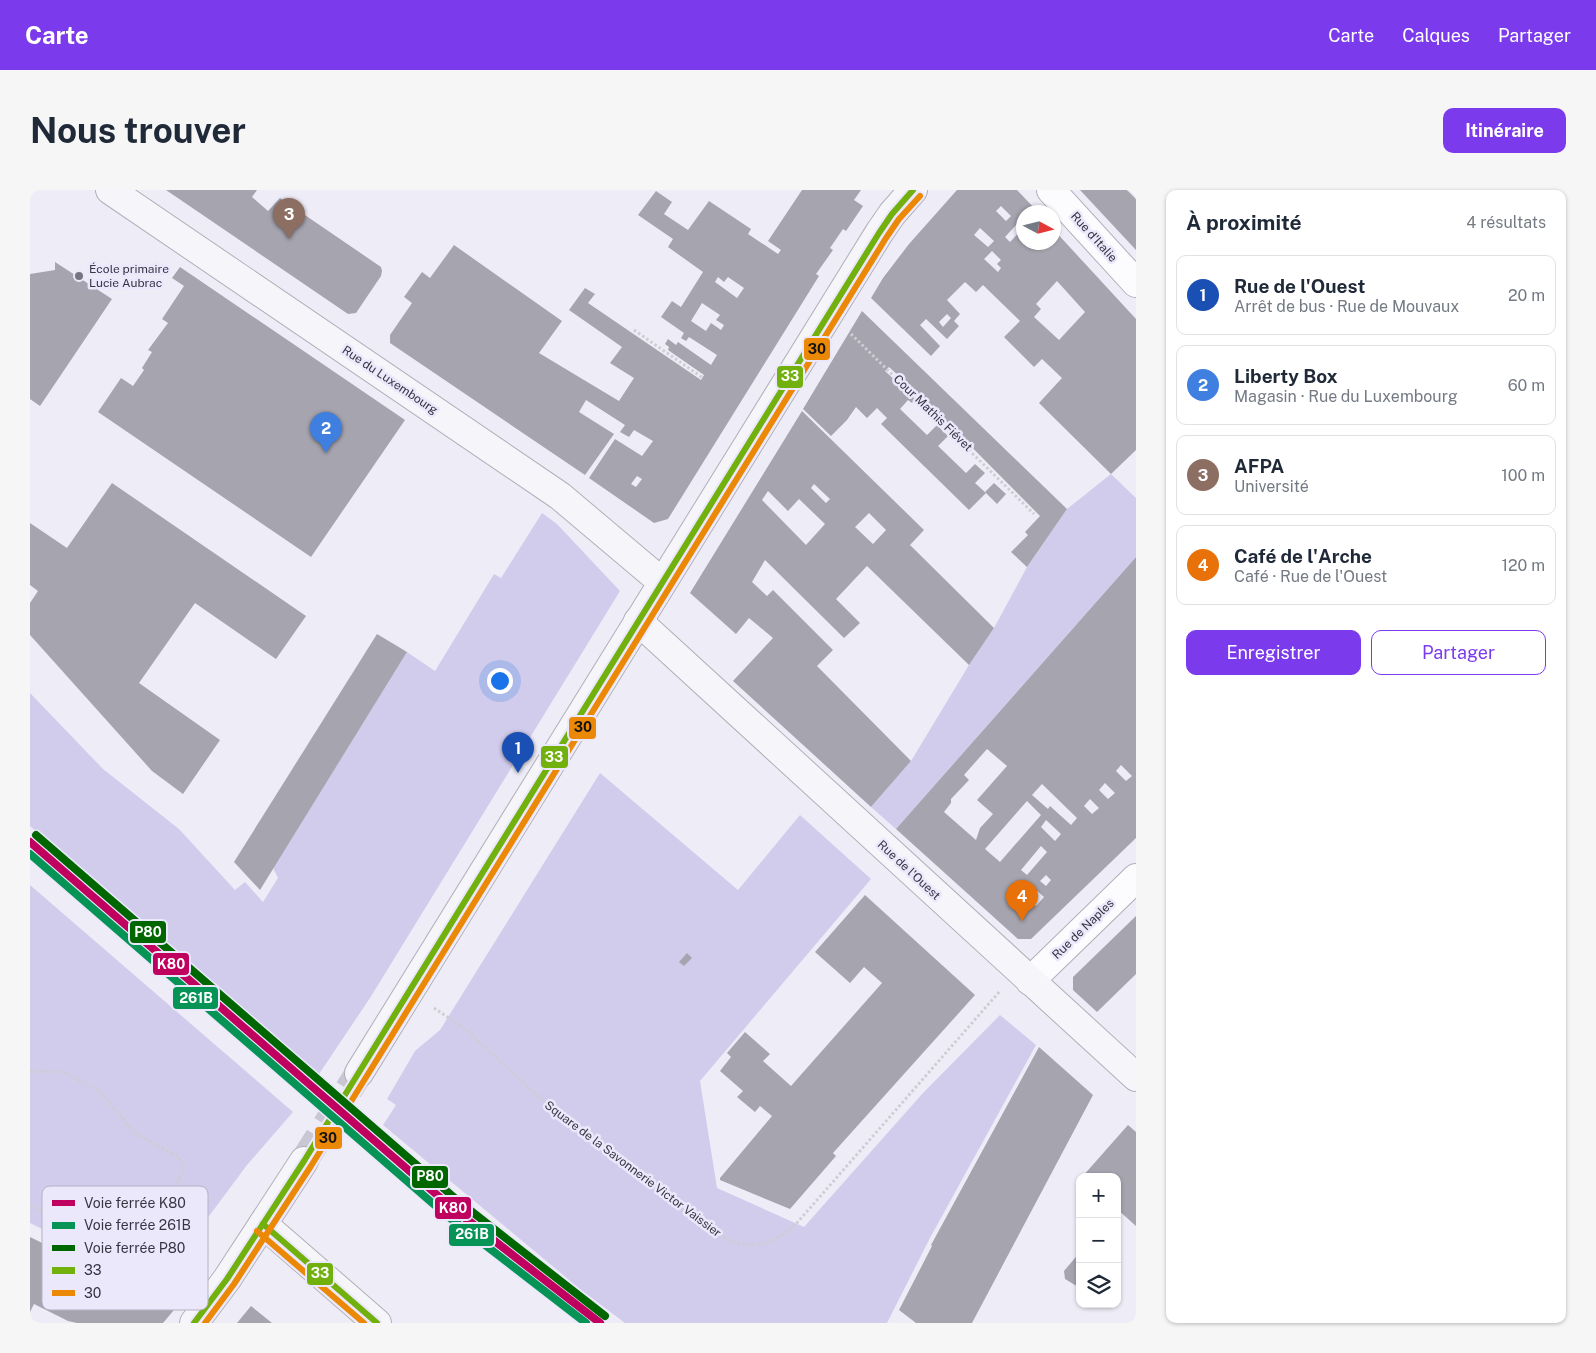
<!DOCTYPE html>
<html lang="fr">
<head>
<meta charset="utf-8">
<style>
	body { margin:0; font-family:"Public Sans",sans-serif; background:#f6f6f7; color:#1f2937 }
	.controls { position:absolute; right:15px; bottom:15px; display:grid; overflow:hidden; border-radius:10px; box-shadow:0 1px 4px #0004 }
	.controls button { width:45px; height:45px; display:grid; place-items:center; padding:0; border:0; border-bottom:1px solid #e0e1e3; background:#fff; color:#1f2937; font:25px sans-serif }
	.compass { position:absolute; left:986px; top:15px; width:45px; height:45px; border-radius:50%; background:#fff; box-shadow:0 1px 4px #0004; rotate:97deg }
	.you { position:absolute; left:469px; top:490px; width:18px; height:18px; margin:-12px; border:4px solid #fff; border-radius:50%; background:#1a73e8; box-shadow:0 0 0 8px #1a73e833 }
	.badge { display:grid; place-items:center; width:32px; height:32px; border-radius:50%; background:#7c3aed; color:#fff; font-size:16px; font-weight:700 }
	.pin { position:absolute; translate:-50% -41px; filter:drop-shadow(0 1px 2px #0008) }
	.pin::after { content:''; position:absolute; top:26px; width:18px; height:15px; background:inherit; clip-path:polygon(0 0,100% 0,50% 100%) }
	.list { margin:0; padding:0; list-style:none }
	h2 { display:flex; justify-content:space-between; align-items:center; height:65px; margin:0; padding:0 20px; font-size:21px }
	h2 small { font-size:16px; font-weight:400; color:#747a83 }
	.list li { display:grid; grid-template-columns:32px 1fr auto; gap:15px; align-items:center; box-sizing:border-box; height:80px; margin:0 10px 10px; padding:0 10px; border:1px solid #e0e1e3; border-radius:10px }
	.list b { display:block; font-size:19px; white-space:nowrap }
	.list p { margin:0; font-size:16px; white-space:nowrap; color:#747a83 }
	.list em { font-size:16px; font-style:normal; color:#747a83 }
	.actions { display:flex; gap:10px; padding:15px 20px }
	.actions a { flex:1; padding:11px 0; border:1px solid #7c3aed; border-radius:10px; text-align:center; font-size:18px; color:#7c3aed }
	.actions .main { background:#7c3aed; color:#fff }
	.icon { flex:none; width:28px; height:28px; fill:none; stroke:currentColor; stroke-width:2; stroke-linecap:round; stroke-linejoin:round }
	.map { position:relative; flex:none; width:1106px; height:1133px; overflow:hidden; border-radius:10px }
	header { display:flex; align-items:center; gap:30px; box-sizing:border-box; height:70px; padding:0 25px; background:#7c3aed; color:#fff }
	header strong { font-size:24px }
	nav { display:flex; gap:28px; margin-inline-start:auto; font-size:18px }
	.intro { display:flex; align-items:center; justify-content:space-between; box-sizing:border-box; height:120px; padding:0 30px }
	h1 { margin:0; font-size:35px }
	.button { padding:12px 22px; border-radius:10px; background:#7c3aed; color:#fff; font-size:18px; font-weight:700 }
	main { display:flex; gap:30px; padding:0 30px }
	aside { flex:1; background:#fff; border-radius:10px; box-shadow:0 1px 4px #0004 }
	.map>svg:first-child { display:block }
	.green { fill:#d1ccec }
	.building { fill:#a6a4af; fill-rule:evenodd }
	.lines { fill:none; stroke-linecap:round; stroke-linejoin:round }
	.secondary-tunnel { stroke:#c9c7d3; stroke-width:28; stroke-dasharray:28 14; stroke-linecap:butt }
	.street-casing { stroke:#b1b0ba; stroke-width:30 }
	.secondary-casing { stroke:#b1b0ba; stroke-width:30 }
	.path { stroke:#cfcdd4; stroke-width:3; stroke-dasharray:2.5 2.5; stroke-linecap:butt }
	.street { stroke:#fcfcfe; stroke-width:28 }
	.secondary { stroke:#f6f5fa; stroke-width:28 }
	.bus-1-casing { stroke:#ebe8fc; stroke-width:10 }
	.bus-2-casing { stroke:#ebe8fc; stroke-width:10 }
	.bus-1 { stroke:#72b00d; stroke-width:6 }
	.bus-2 { stroke:#eb8907; stroke-width:6 }
	.rail-1-casing { stroke:#ebe8fc; stroke-width:11 }
	.rail-2-casing { stroke:#ebe8fc; stroke-width:11 }
	.rail-3-casing { stroke:#ebe8fc; stroke-width:11 }
	.rail-1 { stroke:#bf005f; stroke-width:8 }
	.rail-2 { stroke:#069456; stroke-width:8 }
	.rail-3 { stroke:#060; stroke-width:8 }
	.poi-dot { fill:#777581; stroke:#ebe8fc; stroke-width:2 }
	.labels { text-anchor:middle; dominant-baseline:central; stroke-width:5; stroke-linejoin:round; paint-order:stroke }
	.street-label { font-size:12px; fill:#373542; stroke:#ebe8fc }
	.poi-label { font-size:12px; fill:#373542; stroke:#ebe8fc; text-anchor:start }
	.key { fill:#ebe8fc; stroke:#b5b2c4; stroke-width:1 }
	.key-label { font-size:14px; fill:#373542 }
	.line-badge { stroke:#ebe8fc; stroke-width:2 }
	.badge-label { font-size:14px; text-anchor:middle; font-weight:bold; fill:#fff }
	.pale-badge-label { font-size:14px; text-anchor:middle; font-weight:bold; fill:#111 }
</style>
</head>
<body>
<header>
<strong>Carte</strong>
<nav><a>Carte</a><a>Calques</a><a>Partager</a></nav>
</header>
<div class="intro"><h1>Nous trouver</h1><a class="button">Itinéraire</a></div>
<main>
<div class="map">
<svg width="1106" height="1133" viewBox="0 0 1106 1133">
	<rect width="100%" height="100%" fill="#eeecf7"/>
	<g class="green">
		<path d="M1081,284L1106,308V367L866,639L841,617L881,571L939,475L964,438L997,377L1037,319Z"/>
		<path d="M512,323L527,334L590,401L340,808L287,887L87,714L0,636V503L73,579L149,639L205,700L215,692L233,712L248,688L243,678L377,462L405,481L464,384L471,388Z"/>
		<path d="M570,583L708,700L770,625L841,689L670,891L687,998L774,1037L893,903L970,825L1006,855L900,1048L857,1133H595L550,1099L353,935L366,915L357,909L385,861L410,840Z"/>
		<path d="M0,695L263,922L217,975L127,1096L0,1033Z"/>
	</g>
	<g class="building">
		<path d="M136,0H227L222,7L238,21L250,8L351,77L352,81L351,86L326,123L318,124Z"/>
		<path d="M772,0H831L824,10L833,16L816,41L813,39L800,58L803,60L786,84L789,86L638,329L624,333L559,288L585,249L612,266L623,251L604,240L599,247L590,242L595,235L556,210L549,222L584,244L555,285L360,153V145L382,113L374,107L392,82L400,88L424,55L532,131L509,163L589,211L604,188L580,173L592,157L539,120L555,98L565,104L558,113L671,190L674,185L638,160L639,157L635,154L638,149L646,155L648,152L681,175L687,165L659,147L656,151L651,148L654,143L631,127L642,111L651,117L673,82L638,57L643,49L608,25L626,1L642,12L634,24L658,40L679,11L721,39L718,44L748,64L751,60L738,51ZM688,87L694,92L698,87L714,98L707,108L685,92ZM672,113L690,125L686,130L694,135L691,140L681,133L676,141L661,131ZM607,286L612,289L606,297L601,294Z"/>
		<path d="M927,0H987L1008,22H994V52H1024V40L1106,129V260L1081,284L1009,213L1032,188L1012,169L1004,177L974,147L990,131L953,95L946,102L935,92L917,110L930,124L924,131L929,136L917,149L896,129L890,135L910,156L901,166L841,108L853,88L879,54ZM971,16L981,26L976,31L966,21ZM988,33L993,38L980,52L975,47ZM950,38L964,51L958,57L944,45ZM962,61L971,70L967,74L971,78L968,82L954,69ZM1027,91L1055,122L1029,150L1004,127L1011,119L1006,114ZM917,124L921,128L913,137L909,132Z"/>
		<path d="M1050,0H1097L1106,9V60Z"/>
		<path d="M25,72L82,109L10,216L0,209V84L25,80Z"/>
		<path d="M150,77L375,230L281,367L68,222L91,188L103,196L114,180L112,178L122,162L118,160L138,133L132,129L154,96L142,88Z"/>
		<path d="M832,121L1037,319L997,377L981,362L998,345L995,342L1010,326L892,207L859,177L855,181L885,209L882,213L878,210L870,219L897,245L907,235L918,246L908,256L936,283L945,274L955,283L945,293L956,303L939,320L851,234L857,228L847,218L837,228L826,217L817,230L801,246L773,219Z"/>
		<path d="M772,221L894,340L880,355L964,438L939,475L837,376L806,409L830,433L814,448L735,370L722,392L737,406L743,400L803,460L787,476L881,571L841,617L703,491L743,448L719,428L706,444L660,403ZM784,294L800,309L796,313L781,298ZM738,301L758,321L769,309L795,334L776,355L732,310ZM839,323L856,340L843,354L825,337Z"/>
		<path d="M82,293L276,426L246,469L165,413L109,493L190,550L153,604L122,581L0,445V413L8,401L0,395V333L37,358Z"/>
		<path d="M964,293L976,304L967,314L955,302Z"/>
		<path d="M1106,367V648L1001,749H988L866,639ZM957,559L977,576L947,610L963,624L950,638L946,650L914,622L921,613V609L939,590L934,585ZM1091,575L1102,586L1096,591L1086,581ZM1075,593L1085,603L1078,609L1069,600ZM1012,594L1047,628L1041,635L1020,616L1018,619L1002,605ZM1060,609L1069,618L1062,624L1054,616ZM997,611L1011,625L970,672L955,659ZM1016,630L1031,644L1025,651L1011,637ZM1011,656L1017,662L997,685L991,680ZM1016,685L1021,690L1016,696L1010,691ZM1004,698L1014,707L1006,716L996,707Z"/>
		<path d="M347,444L377,462L230,700L204,672Z"/>
		<path d="M835,705L945,805L803,963L806,966L760,1019L690,990V988L742,926L730,916L725,922L707,907L713,901L690,881L701,867L697,863L715,842L740,864L733,871L761,896L852,793L834,777L820,793L785,762Z"/>
		<path d="M1106,726V784L1067,822L1043,800V787Z"/>
		<path d="M657,763L662,768L654,776L649,772Z"/>
		<path d="M1009,857L1063,905L942,1133H886L869,1120L902,1056L901,1055Z"/>
		<path d="M1098,935L1106,942V1036L1087,1019V987H1052Z"/>
		<path d="M0,1047L75,1084L144,1120L133,1133H47L38,1131L4,1114L0,1122Z"/>
		<path d="M1050,1062V1098L1035,1089L1034,1081Z"/>
		<path d="M221,1116L242,1133H207Z"/>
	</g>
	<g class="lines">
		<path class="secondary-tunnel" d="M274,971L329,883"/>
		<g class="street-casing">
			<g id="street">
				<path d="M1021,0L1106,93"/>
				<path d="M1000,791L1106,688"/>
			</g>
		</g>
		<g class="secondary-casing">
			<g id="secondary">
				<path d="M80,0L530,306L632,392"/>
				<path d="M608,431L1106,887"/>
				<path d="M329,883L849,43L862,24L883,0"/>
				<path d="M233,1034L347,1133"/>
				<path d="M164,1133L197,1089L274,971"/>
			</g>
		</g>
		<g class="path">
			<path d="M604,140L673,188"/>
			<path d="M821,144L1004,324"/>
			<path d="M404,818L435,839L520,917L682,1041C715,1061 738,1059 766,1034L970,801"/>
			<path d="M0,881L33,882L69,901L106,944L147,966L154,975L118,1074"/>
			<path d="M0,1015L150,1090L176,1062L179,1065"/>
		</g>
		<use href="#street" class="street"/>
		<use href="#secondary" class="secondary"/>
		<g class="bus-1-casing">
			<g id="bus-1">
				<path d="M233,1034L347,1133"/>
				<path d="M164,1133L197,1089L274,971L849,43L862,24L883,0"/>
			</g>
		</g>
		<g class="bus-2-casing">
			<g id="bus-2">
				<path d="M227,1041L334,1133"/>
				<path d="M175,1133L204,1094L281,976L856,48L869,29L890,6"/>
			</g>
		</g>
		<use href="#bus-1" class="bus-1"/>
		<use href="#bus-2" class="bus-2"/>
		<g class="rail-1-casing">
			<path id="rail-1" d="M0,652L421,1017L570,1133"/>
		</g>
		<g class="rail-2-casing">
			<path id="rail-2" d="M0,664L415,1024L556,1133"/>
		</g>
		<g class="rail-3-casing">
			<path id="rail-3" d="M6,645L427,1010L575,1126"/>
		</g>
		<use href="#rail-1" class="rail-1"/>
		<use href="#rail-2" class="rail-2"/>
		<use href="#rail-3" class="rail-3"/>
	</g>
	<circle class="poi-dot" cx="49" cy="86" r="5"/>
	<g class="labels">
		<g class="street-label">
			<text transform="translate(1064 47) rotate(48)">Rue d'Italie</text>
			<text transform="translate(360 190) rotate(34)">Rue du Luxembourg</text>
			<text transform="translate(903 223) rotate(44)">Cour Mathis Fiévet</text>
			<text transform="translate(879 680) rotate(43)">Rue de l'Ouest</text>
			<text transform="translate(1053 739) rotate(-44)">Rue de Naples</text>
			<text transform="translate(603 979) rotate(37)">Square de la Savonnerie Victor Vaissier</text>
		</g>
		<g class="poi-label">
			<text x="59" y="79">École primaire<tspan x="59" dy="14">Lucie Aubrac</tspan></text>
		</g>
	</g>
	<rect x="12" y="996" width="166" height="124" rx="8" class="key"/>
	<rect x="22" y="1010" width="23" height="6" fill="#bf005f"/>
	<rect x="22" y="1032" width="23" height="7" fill="#069456"/>
	<rect x="22" y="1055" width="23" height="6" fill="#060"/>
	<rect x="22" y="1077" width="23" height="7" fill="#72b00d"/>
	<rect x="22" y="1100" width="23" height="6" fill="#eb8907"/>
	<g class="key-label">
		<text x="54" y="1018">Voie ferrée K80</text>
		<text x="54" y="1040">Voie ferrée 261B</text>
		<text x="54" y="1063">Voie ferrée P80</text>
		<text x="54" y="1085">33</text>
		<text x="54" y="1108">30</text>
	</g>
	<g class="line-badge">
		<rect x="773" y="147" width="28" height="24" rx="5" fill="#eb8907"/>
		<rect x="746" y="175" width="28" height="24" rx="5" fill="#72b00d"/>
		<rect x="538" y="526" width="29" height="24" rx="5" fill="#eb8907"/>
		<rect x="510" y="555" width="29" height="24" rx="5" fill="#72b00d"/>
		<rect x="99" y="730" width="38" height="24" rx="5" fill="#060"/>
		<rect x="122" y="762" width="38" height="24" rx="5" fill="#bf005f"/>
		<rect x="142" y="796" width="47" height="24" rx="5" fill="#069456"/>
		<rect x="284" y="936" width="29" height="24" rx="5" fill="#eb8907"/>
		<rect x="381" y="975" width="38" height="24" rx="5" fill="#060"/>
		<rect x="404" y="1006" width="38" height="24" rx="5" fill="#bf005f"/>
		<rect x="418" y="1033" width="47" height="24" rx="5" fill="#069456"/>
		<rect x="276" y="1072" width="28" height="24" rx="5" fill="#72b00d"/>
	</g>
	<g class="badge-label">
		<text x="760" y="191">33</text>
		<text x="524" y="572">33</text>
		<text x="118" y="747">P80</text>
		<text x="141" y="779">K80</text>
		<text x="166" y="813">261B</text>
		<text x="400" y="991">P80</text>
		<text x="423" y="1023">K80</text>
		<text x="442" y="1049">261B</text>
		<text x="290" y="1088">33</text>
	</g>
	<g class="pale-badge-label">
		<text x="787" y="164">30</text>
		<text x="553" y="542">30</text>
		<text x="298" y="953">30</text>
	</g>
</svg>
<div class="controls">
<button>+</button>
<button>−</button>
<button><svg class="icon" aria-label="layers" viewBox="0 0 24 24"><path d="M12 4l9 5-9 5-9-5zM3 14l9 5 9-5"/></svg></button>
</div>
<svg class="compass" viewBox="-18 -18 36 36"><path d="M0-13l5 13h-10z" fill="#e53935"/><path d="M0 13l5-13h-10z" fill="#747a83"/></svg>
<div class="you"></div>
<div class="pin badge" style="left:488px;top:583px;background:#1a4fb4">1</div>
<div class="pin badge" style="left:296px;top:263px;background:#3f7fe0">2</div>
<div class="pin badge" style="left:259px;top:49px;background:#8d6e63">3</div>
<div class="pin badge" style="left:992px;top:731px;background:#e8710a">4</div>
</div>
<aside>
<h2>À proximité<small>4 résultats</small></h2>
<ul class="list">
<li><span class="badge" style="background:#1a4fb4">1</span><div><b>Rue de l'Ouest</b><p>Arrêt de bus · Rue de Mouvaux</p></div><em>20 m</em></li>
<li><span class="badge" style="background:#3f7fe0">2</span><div><b>Liberty Box</b><p>Magasin · Rue du Luxembourg</p></div><em>60 m</em></li>
<li><span class="badge" style="background:#8d6e63">3</span><div><b>AFPA</b><p>Université</p></div><em>100 m</em></li>
<li><span class="badge" style="background:#e8710a">4</span><div><b>Café de l'Arche</b><p>Café · Rue de l'Ouest</p></div><em>120 m</em></li>
</ul>
<div class="actions"><a class="main">Enregistrer</a><a>Partager</a></div>
</aside>
</main>
</body>
</html>
